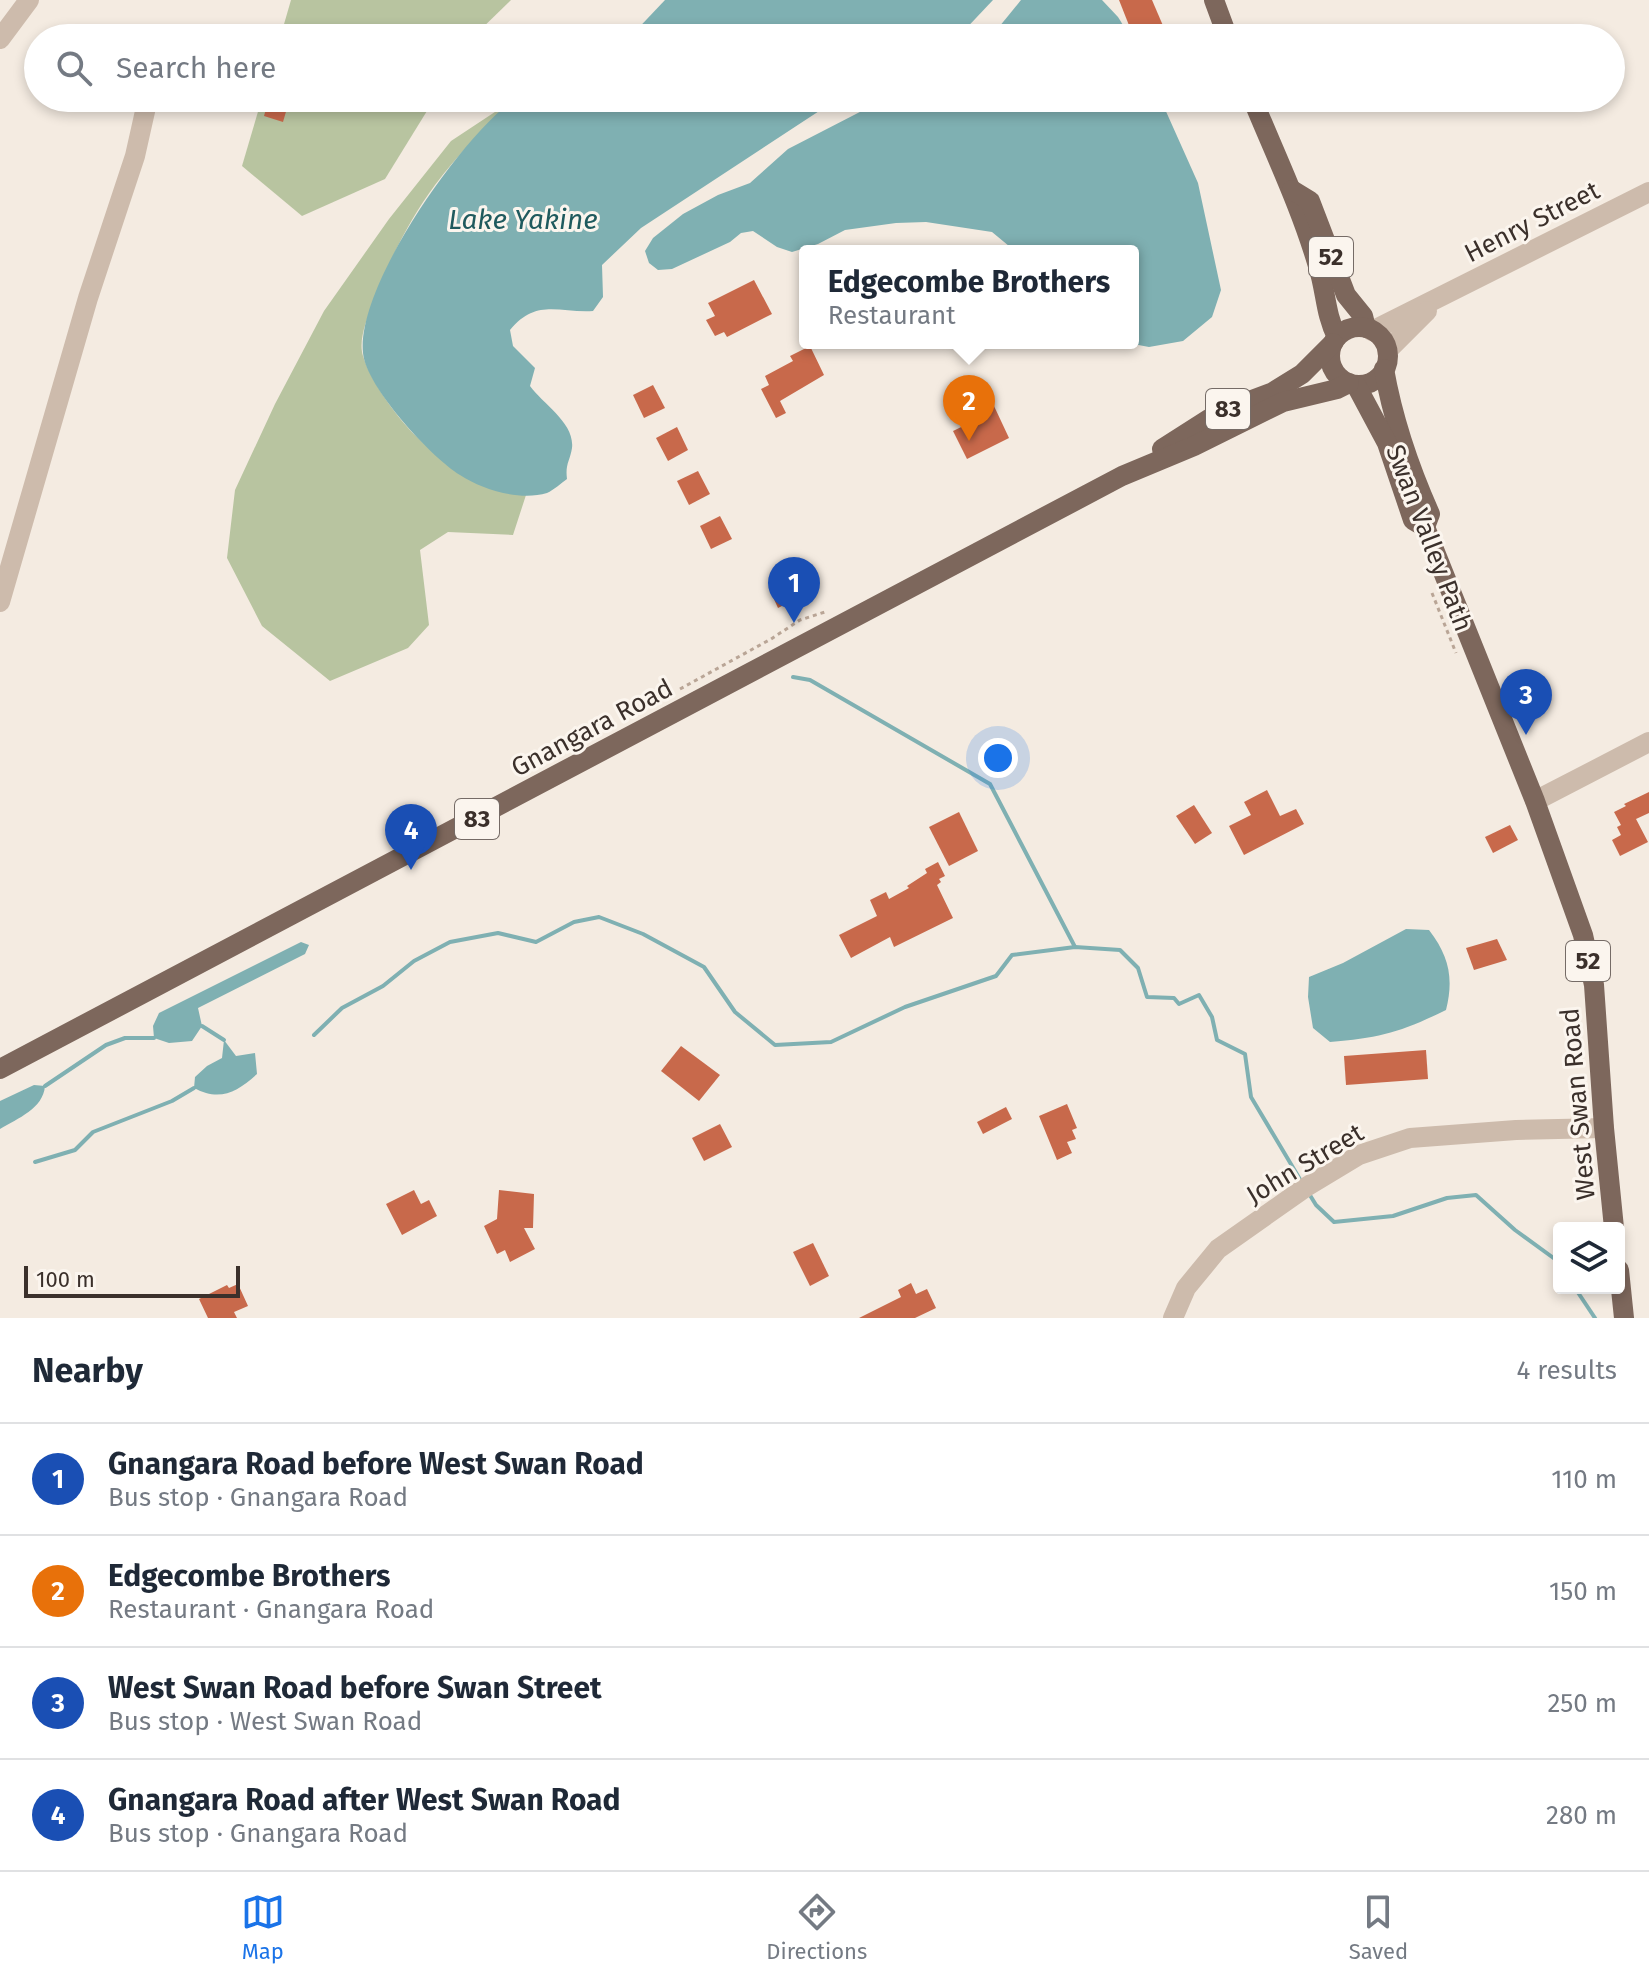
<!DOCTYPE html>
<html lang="en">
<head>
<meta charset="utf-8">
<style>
	body { margin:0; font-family:"Fira Sans",sans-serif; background:#f2f2f3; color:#1f2937 }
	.controls { position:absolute; right:24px; bottom:24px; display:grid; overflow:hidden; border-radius:8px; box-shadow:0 4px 12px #0003 }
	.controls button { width:72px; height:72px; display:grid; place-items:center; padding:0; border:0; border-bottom:2px solid #e0e1e3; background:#fff; color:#1f2937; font:40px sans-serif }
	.scale { position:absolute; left:24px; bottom:20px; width:216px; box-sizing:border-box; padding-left:8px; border:4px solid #3b302b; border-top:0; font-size:22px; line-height:28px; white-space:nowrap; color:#3b302b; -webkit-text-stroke:6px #fbf5ee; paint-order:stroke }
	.you { position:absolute; left:998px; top:758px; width:28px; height:28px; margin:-20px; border:6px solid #fff; border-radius:50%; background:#1a73e8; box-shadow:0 0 0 12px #1a73e833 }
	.badge { display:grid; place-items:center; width:52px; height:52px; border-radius:50%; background:#1a73e8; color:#fff; font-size:26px; font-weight:700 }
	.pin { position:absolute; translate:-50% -66px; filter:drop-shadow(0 2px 4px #0008) }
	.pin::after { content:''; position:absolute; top:42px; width:28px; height:24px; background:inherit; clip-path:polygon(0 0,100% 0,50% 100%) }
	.popup { position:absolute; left:799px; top:245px; width:340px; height:104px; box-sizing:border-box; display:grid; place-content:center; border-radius:8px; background:#fff; filter:drop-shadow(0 2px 6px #0005); font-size:26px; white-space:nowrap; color:#747a83 }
	.popup b { font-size:30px; color:#1f2937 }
	.popup::after { content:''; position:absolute; left:50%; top:100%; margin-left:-16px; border:16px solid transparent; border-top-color:#fff }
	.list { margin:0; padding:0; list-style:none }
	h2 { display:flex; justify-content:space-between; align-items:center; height:104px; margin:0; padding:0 32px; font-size:34px }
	h2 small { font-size:26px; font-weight:400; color:#747a83 }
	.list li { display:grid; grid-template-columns:52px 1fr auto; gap:24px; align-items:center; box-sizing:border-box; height:112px; padding:0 32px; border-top:2px solid #e0e1e3 }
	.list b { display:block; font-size:30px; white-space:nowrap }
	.list p { margin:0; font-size:26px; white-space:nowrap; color:#747a83 }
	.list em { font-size:26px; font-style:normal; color:#747a83 }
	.icon { flex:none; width:44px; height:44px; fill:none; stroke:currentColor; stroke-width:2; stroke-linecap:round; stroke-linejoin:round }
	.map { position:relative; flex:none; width:1649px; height:1318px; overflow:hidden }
	.search { position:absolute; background:#fff; box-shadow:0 4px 12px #0003; left:24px; right:24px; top:24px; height:88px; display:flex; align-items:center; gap:20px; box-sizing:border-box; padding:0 28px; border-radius:44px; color:#747a83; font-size:30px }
	.sheet { height:552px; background:#fff }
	nav { display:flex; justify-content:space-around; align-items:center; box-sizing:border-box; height:112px; border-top:2px solid #e0e1e3; background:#fff; font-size:22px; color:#747a83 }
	nav a { display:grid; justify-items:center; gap:4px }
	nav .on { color:#1a73e8 }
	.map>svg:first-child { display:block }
	.green { fill:#b8c4a0 }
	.water { fill:#7fb0b2 }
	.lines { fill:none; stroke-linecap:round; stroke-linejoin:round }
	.stream { stroke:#7fb0b2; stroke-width:4 }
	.building { fill:#c8694b }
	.path { stroke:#b9a596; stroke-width:3; stroke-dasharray:4 4; stroke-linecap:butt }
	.minor { stroke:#cdbbac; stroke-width:20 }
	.major { stroke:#7d675c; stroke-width:20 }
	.labels { text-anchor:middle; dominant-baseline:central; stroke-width:6; stroke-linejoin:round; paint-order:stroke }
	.shield { fill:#fbf5ee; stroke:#756b66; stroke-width:2 }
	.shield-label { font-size:24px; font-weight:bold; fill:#3b302b }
	.street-label { font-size:26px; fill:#3b302b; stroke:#fbf5ee }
	.water-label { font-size:28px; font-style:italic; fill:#1f5a5e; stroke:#fbf5ee }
</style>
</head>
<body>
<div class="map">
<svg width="1649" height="1318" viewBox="0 0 1649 1318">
	<rect width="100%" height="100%" fill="#f4ebe1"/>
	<g class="green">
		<path d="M291,0H511L472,38H280Z"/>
		<path d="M262,98H435L385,179L302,216L242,166Z"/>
		<path d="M513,100C486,127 458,154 435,185C408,221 389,262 373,303C367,319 358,340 363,356C371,382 398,419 417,437C454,471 474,489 526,495L513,535L448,532L420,550L429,625L408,648L330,681L262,626L227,558L235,490L275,404L324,311L389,219L451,141Z"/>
	</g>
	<g class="water">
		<path d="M665,0H993L959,36L952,38H629Z"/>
		<path d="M1021,0H1102L1118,17L1131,38H990Z"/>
		<path d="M516,98H839L641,228L602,265L603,297L593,311C559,313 536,298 510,330L513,346L535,368L530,386C543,404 575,423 572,448C570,461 565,464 567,479C561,483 554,490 547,493C520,501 483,490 460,475C431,457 366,387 363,353C356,286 462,135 516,98Z"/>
		<path d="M887,98H1160L1198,183L1221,290L1212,317L1183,341L1149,347L1128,343H1133V251H1015L992,232L926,222L896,223L845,230L818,244L792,252L777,247L753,231L741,233L730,242L672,269L658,270L649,263L645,251L653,238L683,214L718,195L750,183L788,149Z"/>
		<path d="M1406,929L1429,930C1449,956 1454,978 1446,1010C1401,1032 1380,1038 1330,1042L1313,1028L1308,997L1309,977L1343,963Z"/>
		<path d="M301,942L309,945L305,954L198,1008L202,1026L192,1041L169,1043L154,1038L153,1026L159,1013Z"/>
		<path d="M224,1040L236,1056L255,1053L257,1074C237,1092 220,1102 194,1088L195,1077L207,1066L222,1058Z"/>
		<path d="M34,1085L45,1086C43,1109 18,1118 0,1129V1101Z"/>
	</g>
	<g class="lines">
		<g class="stream">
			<path d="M793,677L810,680L990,784L1075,947"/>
			<path d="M202,1026L224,1040"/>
			<path d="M314,1035L342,1008L383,986L414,961L450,942L498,933L536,942L574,922L599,917L643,934L704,967L735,1012L775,1045L831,1042L905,1007L996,976L1012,955L1075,947L1120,950L1138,968L1147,997L1174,998L1179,1004L1199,995L1212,1017L1217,1040L1245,1054L1251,1097L1301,1181"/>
			<path d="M45,1086L106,1045L125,1038H154"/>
			<path d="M35,1162L75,1150L93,1132L172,1101L194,1088"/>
			<path d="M1308,1192L1316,1205L1334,1222L1393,1216L1447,1198L1476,1195L1515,1230L1559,1262"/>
			<path d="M1575,1288L1595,1318"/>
		</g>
	</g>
	<g class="building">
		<path d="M1119,0H1152L1164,28L1134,38Z"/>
		<path d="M269,98H290L283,122L264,116Z"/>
		<path d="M754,280L772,314L727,337L724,332L715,336L706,320L715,316L708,303Z"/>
		<path d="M810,346L824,375L780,401L786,413L776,418L761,389L769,385L765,376L793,361L790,356Z"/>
		<path d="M653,385L665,408L644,418L633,395Z"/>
		<path d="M994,406L1009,438L967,459L953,431L982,417L980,413Z"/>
		<path d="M677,427L688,450L668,461L656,438Z"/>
		<path d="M698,471L710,494L689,505L677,481Z"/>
		<path d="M720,516L732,539L711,549L700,526Z"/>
		<path d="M810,579L815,589L778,608L773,597Z"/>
		<path d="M1267,790L1280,816L1296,809L1304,824L1244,855L1229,826L1251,815L1244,802Z"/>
		<path d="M1649,792V813L1636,819L1648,842L1620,856L1612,840L1621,835L1617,827L1621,825L1614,812L1626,806L1624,804Z"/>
		<path d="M1194,805L1212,833L1195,844L1176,816Z"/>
		<path d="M959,812L978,851L949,866L929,827Z"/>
		<path d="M1510,825L1518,840L1493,853L1485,837Z"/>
		<path d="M938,862L945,876L939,879L941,882L937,885L953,918L894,947L890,937L851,958L839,935L877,916L870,900L886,892L889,899L909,888L907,886L927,873L925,869Z"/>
		<path d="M1497,939L1507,960L1474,970L1466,948Z"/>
		<path d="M681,1046L720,1075L699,1101L661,1071Z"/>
		<path d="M1426,1050L1428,1079L1346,1085L1344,1056Z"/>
		<path d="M1067,1104L1077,1128L1072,1130L1076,1139L1067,1142L1072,1153L1057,1160L1039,1116Z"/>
		<path d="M1006,1107L1012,1119L983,1134L977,1122Z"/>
		<path d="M720,1124L732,1147L704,1161L692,1138Z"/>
		<path d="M414,1190L421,1204L429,1200L437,1216L402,1235L386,1204Z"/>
		<path d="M499,1190L534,1194L533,1228H524L535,1249L510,1262L505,1250L497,1254L484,1226L497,1219Z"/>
		<path d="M813,1243L829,1276L810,1286L793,1252Z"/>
		<path d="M911,1283L916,1294L927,1289L936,1308L915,1318H859L901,1297L898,1290Z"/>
		<path d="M238,1284L248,1306L234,1312L237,1318H208L199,1299L227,1285L229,1288Z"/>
	</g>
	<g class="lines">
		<g class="path">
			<path d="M1432,593L1456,653"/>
			<path d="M680,689L771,639L800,620L828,611"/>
		</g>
		<g class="minor">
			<path d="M0,39L29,0"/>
			<path d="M1372,331L1649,192"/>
			<path d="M1387,351L1427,311"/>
			<path d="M0,602L88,298L135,156L148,98"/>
			<path d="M1535,801L1649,742"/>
			<path d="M1173,1318L1186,1288L1218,1249L1306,1187L1359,1155L1410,1138L1516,1130L1604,1128"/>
		</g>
		<g class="major">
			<path d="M1214,0L1228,38"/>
			<path d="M1252,98C1275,154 1301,208 1318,266C1326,290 1325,314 1337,337"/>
			<path d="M1292,190L1310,201L1346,295L1363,316L1366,328"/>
			<circle cx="1359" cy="356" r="29"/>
			<path d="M1384,369C1393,420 1409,467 1430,514L1425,527"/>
			<path d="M1356,385L1387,443L1413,520L1425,527L1535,801L1583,935L1594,985L1604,1128L1614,1228"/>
			<path d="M1162,449L1209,419L1233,407L1273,392L1302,374L1333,343"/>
			<path d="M0,1069L1122,476L1194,446L1283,402L1337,389L1349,383"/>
			<path d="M1619,1270L1624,1318"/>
		</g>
	</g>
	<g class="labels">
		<g class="shield">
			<rect x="1309" y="237" width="44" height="40" rx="6"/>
			<rect x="1206" y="389" width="44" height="40" rx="6"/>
			<rect x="455" y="799" width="44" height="40" rx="6"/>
			<rect x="1566" y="941" width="44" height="40" rx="6"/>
		</g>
		<g class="shield-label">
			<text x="1331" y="257">52</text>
			<text x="1228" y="409">83</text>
			<text x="477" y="819">83</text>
			<text x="1588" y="961">52</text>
		</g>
		<g class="street-label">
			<text transform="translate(1532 222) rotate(-27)">Henry Street</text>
			<text transform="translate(1429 538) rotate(69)">Swan Valley Path</text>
			<text transform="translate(592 728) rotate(-28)">Gnangara Road</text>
			<text transform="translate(1578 1104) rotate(-95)">West Swan Road</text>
			<text transform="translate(1305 1164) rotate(-31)">John Street</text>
		</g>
		<g class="water-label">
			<text x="523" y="219">Lake Yakine</text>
		</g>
	</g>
</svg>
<div class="controls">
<button><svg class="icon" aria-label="layers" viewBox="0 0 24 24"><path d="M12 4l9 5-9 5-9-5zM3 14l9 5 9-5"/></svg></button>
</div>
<div class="scale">100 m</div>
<div class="you"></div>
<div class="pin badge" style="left:794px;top:623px;background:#1a4fb4">1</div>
<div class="pin badge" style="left:969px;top:441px;background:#e8710a">2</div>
<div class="popup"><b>Edgecombe Brothers</b>Restaurant</div>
<div class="pin badge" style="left:1526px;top:735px;background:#1a4fb4">3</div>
<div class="pin badge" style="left:411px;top:870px;background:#1a4fb4">4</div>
<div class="search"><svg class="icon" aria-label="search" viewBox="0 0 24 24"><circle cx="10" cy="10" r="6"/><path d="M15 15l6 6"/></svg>Search here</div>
</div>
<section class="sheet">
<h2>Nearby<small>4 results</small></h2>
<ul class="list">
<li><span class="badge" style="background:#1a4fb4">1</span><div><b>Gnangara Road before West Swan Road</b><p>Bus stop · Gnangara Road</p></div><em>110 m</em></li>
<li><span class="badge" style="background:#e8710a">2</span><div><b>Edgecombe Brothers</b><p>Restaurant · Gnangara Road</p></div><em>150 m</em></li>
<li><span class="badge" style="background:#1a4fb4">3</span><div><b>West Swan Road before Swan Street</b><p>Bus stop · West Swan Road</p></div><em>250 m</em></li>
<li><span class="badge" style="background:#1a4fb4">4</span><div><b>Gnangara Road after West Swan Road</b><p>Bus stop · Gnangara Road</p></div><em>280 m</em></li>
</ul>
</section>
<nav>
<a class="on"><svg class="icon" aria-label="map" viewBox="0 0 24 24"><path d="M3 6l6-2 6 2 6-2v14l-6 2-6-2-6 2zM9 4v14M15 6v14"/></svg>Map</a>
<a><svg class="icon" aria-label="directions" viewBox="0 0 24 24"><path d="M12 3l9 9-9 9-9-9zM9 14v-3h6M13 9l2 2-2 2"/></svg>Directions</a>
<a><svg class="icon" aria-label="saved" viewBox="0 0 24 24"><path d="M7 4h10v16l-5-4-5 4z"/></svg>Saved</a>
</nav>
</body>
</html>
